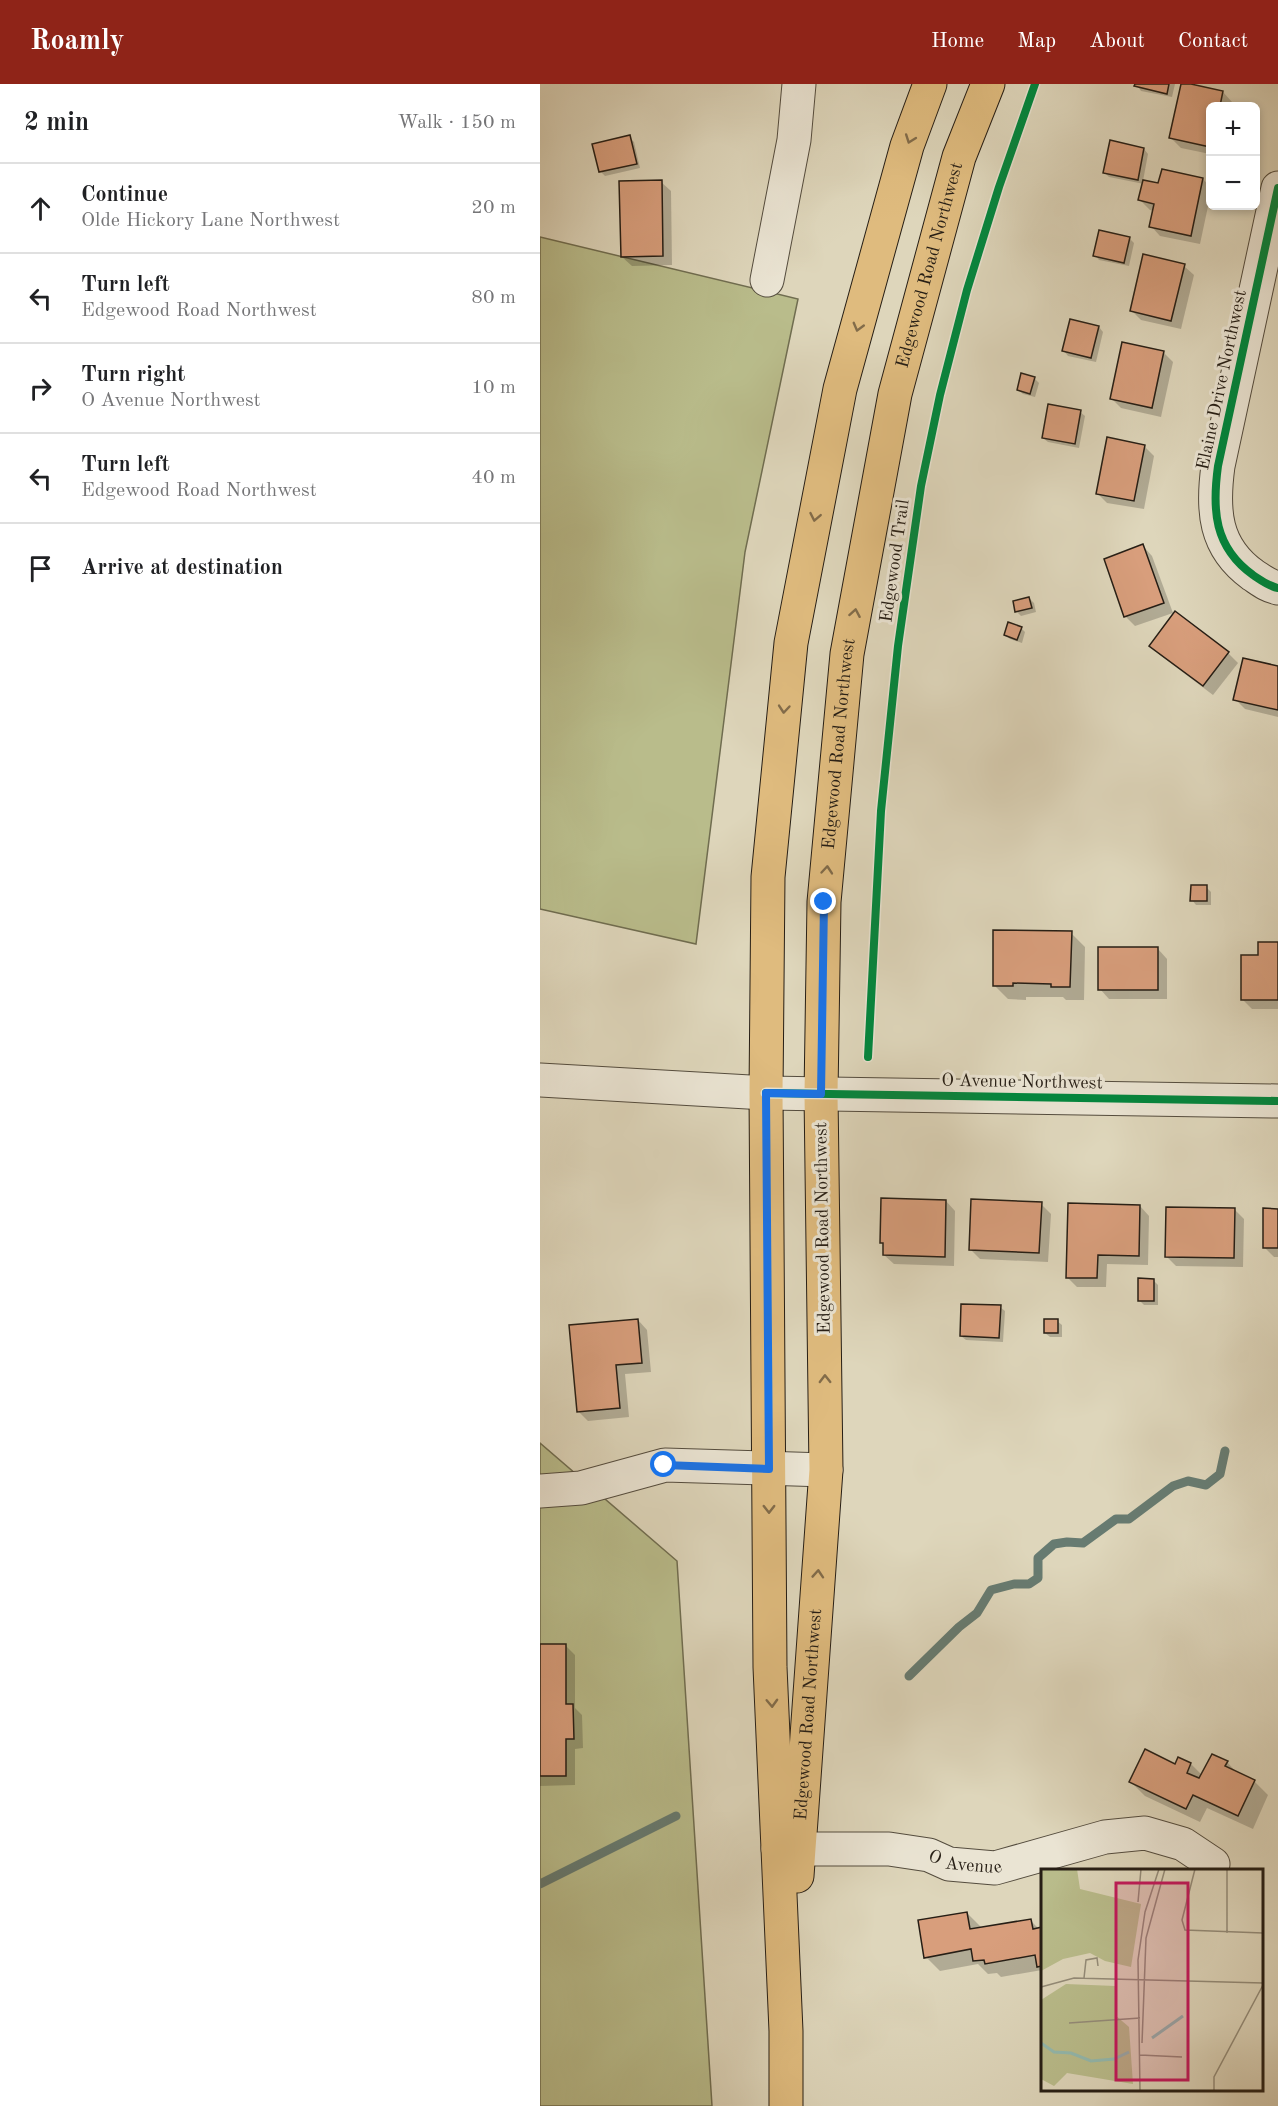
<!DOCTYPE html>
<html lang="en">
<head>
<meta charset="utf-8">
<style>
	body { margin:0; font-family:"Old Standard TT",serif; background:#f2f2f2; color:#202124 }
	.controls { position:absolute; right:18px; top:18px; display:grid; overflow:hidden; border-radius:9px; box-shadow:0 3px 9px #0003 }
	.controls button { width:54px; height:54px; display:grid; place-items:center; padding:0; border:0; border-bottom:2px solid #e0e0e0; background:#fff; color:#202124; font:30px sans-serif }
	.stop { position:absolute; width:18px; height:18px; margin:-14px; border:4px solid #1a73e8; border-radius:50%; background:#fff }
	.stop.end { background:#1a73e8; border-color:#fff; box-shadow:0 2px 6px #0008 }
	.list { margin:0; padding:0; list-style:none }
	h2 { display:flex; justify-content:space-between; align-items:center; height:78px; margin:0; padding:0 24px; font-size:26px }
	h2 small { font-size:20px; font-weight:400; color:#757577 }
	.list li { display:grid; grid-template-columns:39px 1fr auto; gap:18px; align-items:center; box-sizing:border-box; height:90px; padding:0 24px; border-top:2px solid #e0e0e0 }
	.list b { display:block; font-size:22px; white-space:nowrap }
	.list p { margin:0; font-size:20px; white-space:nowrap; color:#757577 }
	.list em { font-size:20px; font-style:normal; color:#757577 }
	.icon { flex:none; width:33px; height:33px; fill:none; stroke:currentColor; stroke-width:2; stroke-linecap:round; stroke-linejoin:round }
	.map { position:relative; flex:none; width:738px; height:2022px; overflow:hidden }
	header { display:flex; align-items:center; gap:36px; box-sizing:border-box; height:84px; padding:0 30px; background:#8f2418; color:#fff }
	header strong { font-size:28px }
	nav { display:flex; gap:33px; margin-inline-start:auto; font-size:21px }
	main { display:flex }
	aside { flex:1; background:#fff }
	.map>svg:first-child { display:block }
	.green { fill:#b9bc8b; stroke:#706d50; stroke-width:1.5 }
	.shadow { fill:#0003 }
	.lines { fill:none; stroke-linecap:round; stroke-linejoin:round }
	.stream { stroke:#677b71; stroke-width:9 }
	.building { fill:#d89e7c; stroke:#261e15; stroke-width:1.5 }
	.minor-casing { stroke:#544c3e; stroke-width:35 }
	.major-casing { stroke:#261e15; stroke-width:35 }
	.minor { stroke:#eae4d3; stroke-width:33 }
	.major { stroke:#dfbb7e; stroke-width:33 }
	.cycleway-casing { stroke:#eae4d3; stroke-width:11 }
	.cycleway { stroke:#00873e; stroke-width:8 }
	.oneway { stroke:#826c4a }
	.route { stroke:#1a73e8; stroke-width:8 }
	.labels { text-anchor:middle; dominant-baseline:central; stroke-width:6; stroke-linejoin:round; paint-order:stroke }
	.street-label { font-size:18px; fill:#261e15; stroke:#eae4d3 }
	.inset-river { fill:none; stroke:#93b9ae; stroke-width:3 }
	.inset-road { fill:none; stroke:#948c79; stroke-width:1.5 }
	.view { fill:#c2185b; fill-opacity:0.15; stroke:#c2185b; stroke-width:3 }
	.inset-edge { fill:none; stroke:#261e15; stroke-width:3 }
</style>
</head>
<body>
<header>
<strong>Roamly</strong>
<nav><a>Home</a><a>Map</a><a>About</a><a>Contact</a></nav>
</header>
<main>
<aside>
<h2>2 min<small>Walk · 150 m</small></h2>
<ul class="list">
<li><svg class="icon" aria-label="ahead" viewBox="0 0 24 24"><path d="M12 20V5M6 11l6-6 6 6"/></svg><div><b>Continue</b><p>Olde Hickory Lane Northwest</p></div><em>20 m</em></li>
<li><svg class="icon" aria-label="left" viewBox="0 0 24 24"><path d="M17 20v-9H6M10 6l-5 5 5 5"/></svg><div><b>Turn left</b><p>Edgewood Road Northwest</p></div><em>80 m</em></li>
<li><svg class="icon" aria-label="right" viewBox="0 0 24 24"><path d="M7 20v-9h11M14 6l5 5-5 5"/></svg><div><b>Turn right</b><p>O Avenue Northwest</p></div><em>10 m</em></li>
<li><svg class="icon" aria-label="left" viewBox="0 0 24 24"><path d="M17 20v-9H6M10 6l-5 5 5 5"/></svg><div><b>Turn left</b><p>Edgewood Road Northwest</p></div><em>40 m</em></li>
<li><svg class="icon" aria-label="arrive" viewBox="0 0 24 24"><path d="M6 21V4h12l-3 4 3 4H6"/></svg><div><b>Arrive at destination</b></div></li>
</ul>
</aside>
<div class="map">
<svg width="738" height="2022" viewBox="0 0 738 2022">
	<rect width="100%" height="100%" fill="#ded6bb"/>
	<filter id="stains"><feTurbulence type="fractalNoise" baseFrequency=".00333" numOctaves="4"/><feColorMatrix values="0 0 0 0 .2 0 0 0 0 .09 0 0 0 0 .02 0 0 0 .5 -.17"/></filter>
	<radialGradient id="worn" r=".72"><stop offset=".6" stop-color="#630" stop-opacity="0"/><stop offset="1" stop-color="#630" stop-opacity=".3"/></radialGradient>
	<g class="green">
		<path d="M0,153L258,215L205,468L156,860L0,825Z"/>
		<path d="M0,1359L137,1477L172,2022H0Z"/>
	</g>
	<g class="shadow">
		<path d="M596,0H635L632,13L601,7Z"/>
		<path d="M643,0L683,8L692,18L691,22H670V70L641,64L631,54Z"/>
		<path d="M89,53L94,58L100,84L65,92L60,87Z"/>
		<path d="M604,65L608,70L603,97L620,101L663,95L670,103V113L660,160L620,152L611,142L614,127L610,126L600,116L604,100L569,93L564,88Z"/>
		<path d="M121,98L131,107L132,181L92,182L82,173Z"/>
		<path d="M589,154L594,159L589,182L559,176L555,171Z"/>
		<path d="M644,182L654,191L641,245L601,236L591,226Z"/>
		<path d="M559,243L563,248L556,278L528,272L524,267Z"/>
		<path d="M623,268L633,278L621,333L581,324L571,314Z"/>
		<path d="M494,294L499,299L495,313L483,310L478,306Z"/>
		<path d="M540,328L545,332L539,364L508,358L503,354Z"/>
		<path d="M604,362L614,372L604,425L567,419L557,409Z"/>
		<path d="M603,462L612,472L633,529L595,542L585,532Z"/>
		<path d="M489,514L494,519L496,528L481,532L477,528L474,518Z"/>
		<path d="M635,530L688,569L698,579L673,611L620,571L611,562Z"/>
		<path d="M481,544L485,548L482,559L470,555L465,551Z"/>
		<path d="M738,584V633L705,625L695,615Z"/>
		<path d="M666,803L671,808V821H656L652,816Z"/>
		<path d="M531,849L545,863L544,916H526L523,913H486V916L468,915L454,901Z"/>
		<path d="M738,860V925H712L702,915L719,873Z"/>
		<path d="M618,865L627,875V915H569L560,905Z"/>
		<path d="M406,1117L415,1127L414,1182L354,1180L344,1171L345,1161L342,1158Z"/>
		<path d="M501,1120L511,1130L508,1178L440,1175L430,1165Z"/>
		<path d="M600,1122L609,1132L608,1181L567,1180L566,1203H537L527,1193Z"/>
		<path d="M694,1125L704,1135L703,1183L636,1182L627,1173Z"/>
		<path d="M738,1126V1173H734L724,1163Z"/>
		<path d="M613,1196L618,1201V1221H604L599,1216Z"/>
		<path d="M460,1223L465,1227L463,1258L426,1256L421,1252Z"/>
		<path d="M98,1236L107,1246L111,1288L85,1290L89,1333L48,1337L38,1327Z"/>
		<path d="M517,1237L522,1241V1253H510L505,1249Z"/>
		<path d="M0,1561H25L35,1571V1624L42,1631L43,1664L35,1665V1701L0,1702Z"/>
		<path d="M639,1675L651,1680L662,1691L687,1678L699,1691L714,1697L728,1711L713,1745L667,1724L660,1738L605,1712L591,1698L635,1682Z"/>
		<path d="M427,1829L441,1843L490,1836L499,1845H502V1886L461,1893L457,1889L448,1890L438,1880L400,1887L386,1873Z"/>
	</g>
	<g class="lines">
		<g class="stream">
			<path d="M369,1592L419,1543L437,1529L451,1506L474,1500H489L498,1494V1474L514,1460L527,1458L543,1459L576,1435H589L633,1402L648,1397L666,1401L680,1390L685,1367"/>
			<path d="M0,1800L136,1732"/>
		</g>
	</g>
	<g class="building">
		<path d="M595,0H629L627,10L594,2Z"/>
		<path d="M641,0H651L683,7L680,22H670V63L629,54Z"/>
		<path d="M90,51L97,80L59,88L52,60Z"/>
		<path d="M570,56L604,64L598,96L563,89Z"/>
		<path d="M622,85L663,94L651,152L609,143L614,120L598,116L603,96L618,99Z"/>
		<path d="M122,96L123,172L81,173L79,97Z"/>
		<path d="M559,146L590,153L584,179L553,172Z"/>
		<path d="M603,170L645,180L631,237L590,227Z"/>
		<path d="M530,235L559,242L551,274L522,267Z"/>
		<path d="M582,258L624,267L612,324L570,315Z"/>
		<path d="M481,289L495,293L490,310L477,306Z"/>
		<path d="M508,320L541,326L535,360L502,354Z"/>
		<path d="M567,353L605,361L594,417L556,410Z"/>
		<path d="M603,460L624,519L584,533L564,475Z"/>
		<path d="M489,513L492,524L475,528L473,517Z"/>
		<path d="M635,527L689,568L663,602L609,562Z"/>
		<path d="M468,538L482,543L477,556L464,551Z"/>
		<path d="M703,574L738,582V626L693,616Z"/>
		<path d="M651,801H667V817H650Z"/>
		<path d="M453,846L532,847L530,903H511V900L473,899V902H453Z"/>
		<path d="M718,858H738V916H701V871H718Z"/>
		<rect x="558" y="863" width="60" height="43"/>
		<path d="M341,1114L406,1116L405,1173L343,1171V1159H340Z"/>
		<path d="M431,1115L502,1118L499,1169L429,1166Z"/>
		<path d="M528,1119L600,1121L599,1172L558,1171L557,1194H526Z"/>
		<path d="M626,1123L695,1124L694,1174L625,1173Z"/>
		<path d="M723,1124L738,1125V1164H723Z"/>
		<path d="M598,1194L614,1195V1217H598Z"/>
		<path d="M421,1220L461,1221L459,1254L420,1252Z"/>
		<path d="M98,1235L102,1279L76,1281L80,1324L37,1328L29,1241Z"/>
		<rect x="504" y="1235" width="14" height="14"/>
		<path d="M0,1560H26V1620H33L34,1655H26V1692H0Z"/>
		<path d="M605,1665L635,1680L638,1673L651,1679L647,1689L659,1694L672,1670L688,1677L685,1682L715,1696L698,1732L653,1711L646,1725L589,1698Z"/>
		<path d="M427,1828L430,1845L491,1835L493,1845L502,1843V1882L497,1883L495,1871L445,1880L444,1876L433,1877L431,1865L384,1874L378,1836Z"/>
	</g>
	<g class="lines">
		<g class="minor-casing">
			<g id="minor">
				<path d="M738,104L678,382C672,426 674,463 713,491C722,497 728,502 738,504"/>
				<path d="M227,196L254,56L259,0"/>
				<path d="M0,996L226,1009L738,1017"/>
				<path d="M0,1407L41,1404L125,1381L286,1386"/>
				<path id="s1" d="M238,1765H349L389,1771L409,1780L455,1784L565,1753L605,1749L643,1760L673,1780"/>
			</g>
		</g>
		<g class="major-casing">
			<g id="major">
				<path id="s2" d="M257,1792L286,1386L281,1010L284,818L307,570L355,310L419,73L448,0"/>
				<path d="M246,2022V1947L230,1583L226,1009L228,793L251,559L300,305L367,62L390,0"/>
			</g>
		</g>
		<use href="#minor" class="minor"/>
		<use href="#major" class="major"/>
		<g class="cycleway-casing">
			<g id="cycleway">
				<path d="M738,104L678,382C672,426 674,463 713,491C722,497 728,502 738,504"/>
				<path d="M328,973L341,727L358,562L381,402L400,311L427,206L459,103L495,0"/>
				<path d="M226,1009L738,1017"/>
			</g>
		</g>
		<use href="#cycleway" class="cycleway"/>
	</g>
	<defs><path id="oneway-chevron" d="M-2-3.5L2.5 0L-2 3.5" fill="none" stroke-width="1.6" stroke-linecap="round" stroke-linejoin="round" transform="scale(1.5)"/></defs>
	<g class="oneway">
		<use href="#oneway-chevron" transform="translate(370 55) rotate(110)"/>
		<use href="#oneway-chevron" transform="translate(318 243) rotate(105)"/>
		<use href="#oneway-chevron" transform="translate(275 433) rotate(101)"/>
		<use href="#oneway-chevron" transform="translate(315 529) rotate(-80)"/>
		<use href="#oneway-chevron" transform="translate(244 625) rotate(95)"/>
		<use href="#oneway-chevron" transform="translate(287 786) rotate(-85)"/>
		<use href="#oneway-chevron" transform="translate(285 1295) rotate(-91)"/>
		<use href="#oneway-chevron" transform="translate(229 1425) rotate(90)"/>
		<use href="#oneway-chevron" transform="translate(278 1490) rotate(-86)"/>
		<use href="#oneway-chevron" transform="translate(232 1619) rotate(88)"/>
	</g>
	<g class="lines">
		<path class="route" d="M124,1381L229,1385L226,1009L281,1010L284,818"/>
	</g>
	<g class="labels">
		<g class="street-label">
			<text stroke="none"><textPath href="#s2" startOffset="1622">Edgewood Road Northwest</textPath></text>
			<text transform="translate(682 296) rotate(-78)">Elaine Drive Northwest</text>
			<text transform="translate(355 477) rotate(-82)">Edgewood Trail</text>
			<text stroke="none"><textPath href="#s2" startOffset="1134">Edgewood Road Northwest</textPath></text>
			<text transform="translate(482 998) rotate(1)">O Avenue Northwest</text>
			<text transform="translate(283 1144) rotate(-91)">Edgewood Road Northwest</text>
			<text stroke="none"><textPath href="#s2" startOffset="162">Edgewood Road Northwest</textPath></text>
			<text stroke="none"><textPath href="#s1" startOffset="189">O Avenue</textPath></text>
		</g>
	</g>
	<g transform="translate(501 1785)">
		<rect width="222" height="222" fill="#ded6bb"/>
		<path d="M0,0H36L39,20L100,35L90,98L64,92L49,84L22,90L0,102ZM25,115L74,117V146L88,158L92,215L26,204L13,217L0,210V131Z" fill="#b9bc8b"/>
		<path class="inset-river" d="M111,169L142,147M0,174L13,183L30,184L50,192L73,190L88,183"/>
		<path class="inset-road" d="M154,0L141,51L144,61L222,64M186,0V64M222,0V46M97,33L100,0M43,109L45,91L56,89L57,97M0,118L33,109L222,114M28,154L99,149M101,174L105,69L124,0M99,186L141,188M99,222L97,91L104,43L118,0M173,222V208L222,116"/>
		<path class="view" d="M75,14H147V211H75Z"/>
		<rect width="222" height="222" class="inset-edge"/>
	</g>
	<rect width="100%" height="100%" filter="url(#stains)"/>
	<rect width="100%" height="100%" fill="url(#worn)"/>
</svg>
<div class="controls">
<button>+</button>
<button>−</button>
</div>
<div class="stop" style="left:124px;top:1381px"></div>
<div class="stop end" style="left:284px;top:818px"></div>
</div>
</main>
</body>
</html>
